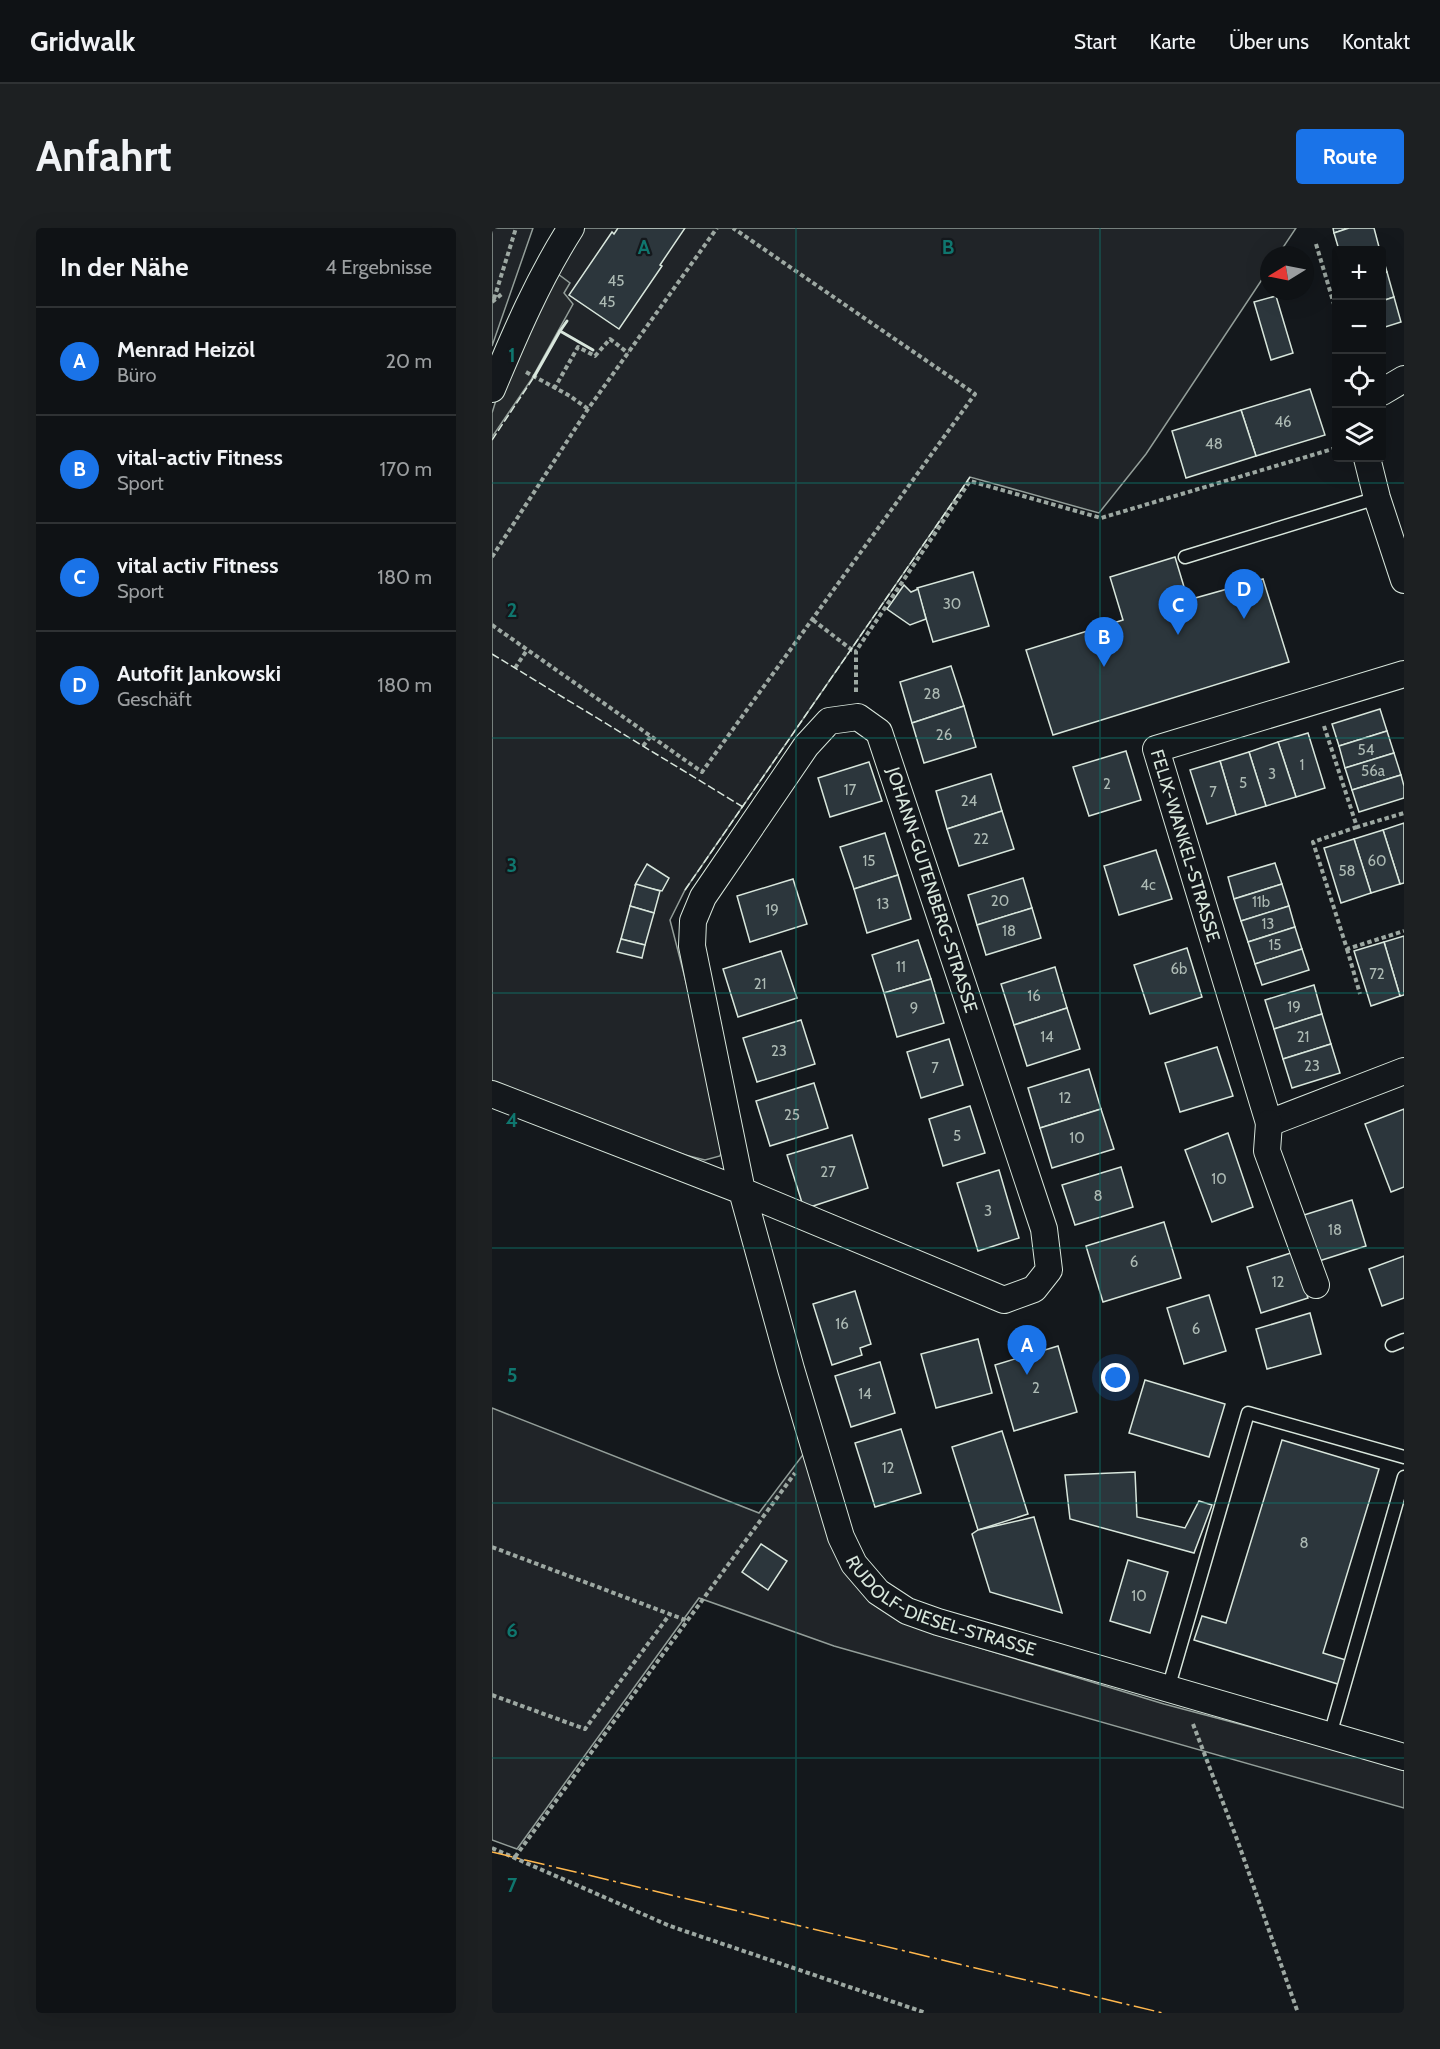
<!DOCTYPE html>
<html lang="de">
<head>
<meta charset="utf-8">
<style>
	body { margin:0; font-family:Cabin,sans-serif; background:#1d2022; color:#f1f3f6 }
	.controls { position:absolute; right:18px; top:18px; display:grid; overflow:hidden; border-radius:6px; box-shadow:0 6px 24px #0002 }
	.controls button { width:54px; height:54px; display:grid; place-items:center; padding:0; border:0; border-bottom:2px solid #2f3234; background:#0f1215; color:#f1f3f6; font:30px sans-serif }
	.compass { position:absolute; left:768px; top:18px; width:54px; height:54px; border-radius:50%; background:#0f1215; box-shadow:0 6px 24px #0002; rotate:260deg }
	.you { position:absolute; left:624px; top:1150px; width:21px; height:21px; margin:-15px; border:4px solid #fff; border-radius:50%; background:#1a73e8; box-shadow:0 0 0 9px #1a73e833 }
	.badge { display:grid; place-items:center; width:39px; height:39px; border-radius:50%; background:#1a73e8; color:#fff; font-size:20px; font-weight:700 }
	.pin { position:absolute; translate:-50% -50px; filter:drop-shadow(0 2px 3px #0008) }
	.pin::after { content:''; position:absolute; top:32px; width:21px; height:18px; background:inherit; clip-path:polygon(0 0,100% 0,50% 100%) }
	.list { margin:0; padding:0; list-style:none }
	h2 { display:flex; justify-content:space-between; align-items:center; height:78px; margin:0; padding:0 24px; font-size:26px }
	h2 small { font-size:20px; font-weight:400; color:#9b9ea0 }
	.list li { display:grid; grid-template-columns:39px 1fr auto; gap:18px; align-items:center; box-sizing:border-box; height:108px; padding:0 24px; border-top:2px solid #2f3234 }
	.list b { display:block; font-size:22px; white-space:nowrap }
	.list p { margin:0; font-size:20px; white-space:nowrap; color:#9b9ea0 }
	.list em { font-size:20px; font-style:normal; color:#9b9ea0 }
	.icon { flex:none; width:33px; height:33px; fill:none; stroke:currentColor; stroke-width:2; stroke-linecap:round; stroke-linejoin:round }
	.map { position:relative; flex:none; width:912px; height:1785px; overflow:hidden; border-radius:6px }
	header { display:flex; align-items:center; gap:36px; box-sizing:border-box; height:84px; padding:0 30px; background:#0f1215; border-bottom:2px solid #2f3234 }
	header strong { font-size:28px }
	nav { display:flex; gap:33px; margin-inline-start:auto; font-size:21px }
	.intro { display:flex; align-items:center; justify-content:space-between; box-sizing:border-box; height:144px; padding:0 36px }
	h1 { margin:0; font-size:42px }
	.button { padding:15px 27px; border-radius:6px; background:#1a73e8; color:#fff; font-size:21px; font-weight:700 }
	main { display:flex; gap:36px; padding:0 36px }
	aside { flex:1; background:#0f1215; border-radius:6px; box-shadow:0 6px 24px #0002 }
	.map>svg:first-child { display:block }
	.green { fill:#202428; stroke:#939e99; stroke-width:1.5 }
	.parking { fill:#24282b; stroke:#939e99; stroke-width:1.5 }
	.building { fill:#2c363c; stroke:#d8e6dc; stroke-width:1.5 }
	.lines { fill:none; stroke-linecap:round; stroke-linejoin:round }
	.lane-casing { stroke:#d8e6dc; stroke-width:15 }
	.street-casing { stroke:#d8e6dc; stroke-width:28 }
	.path { stroke:#9da8a2; stroke-width:4; stroke-dasharray:4.5 3; stroke-linecap:butt }
	.lane { stroke:#14181c; stroke-width:12 }
	.street { stroke:#14181c; stroke-width:26 }
	.fence { stroke:#d8e6dc; stroke-width:1.5; stroke-dasharray:8 3; stroke-linecap:butt }
	.wall { stroke:#d8e6dc; stroke-width:3 }
	.power { stroke:#ffb74d; stroke-width:1.5; stroke-dasharray:21 4.5 3 4.5; stroke-linecap:butt }
	.grid { fill:none; stroke:#0f766e; stroke-width:1.5; stroke-opacity:0.55 }
	.labels { text-anchor:middle; dominant-baseline:central; stroke-width:4.5; stroke-linejoin:round; paint-order:stroke }
	.number-label { font-size:15px; fill:#adbab4 }
	.street-label { font-size:18px; fill:#d8e6dc; stroke:#14181c }
	.grid-label { font-size:20px; text-anchor:middle; font-weight:bold; fill:#0f766e; stroke:#14181c; stroke-width:4.5; stroke-linejoin:round; paint-order:stroke }
</style>
</head>
<body>
<header>
<strong>Gridwalk</strong>
<nav><a>Start</a><a>Karte</a><a>Über uns</a><a>Kontakt</a></nav>
</header>
<div class="intro"><h1>Anfahrt</h1><a class="button">Route</a></div>
<main>
<aside>
<h2>In der Nähe<small>4 Ergebnisse</small></h2>
<ul class="list">
<li><span class="badge">A</span><div><b>Menrad Heizöl</b><p>Büro</p></div><em>20 m</em></li>
<li><span class="badge">B</span><div><b>vital-activ Fitness</b><p>Sport</p></div><em>170 m</em></li>
<li><span class="badge">C</span><div><b>vital activ Fitness</b><p>Sport</p></div><em>180 m</em></li>
<li><span class="badge">D</span><div><b>Autofit Jankowski</b><p>Geschäft</p></div><em>180 m</em></li>
</ul>
</aside>
<div class="map">
<svg width="912" height="1785" viewBox="0 0 912 1785">
	<rect width="100%" height="100%" fill="#14181c"/>
	<g class="green">
		<path d="M0,0H41L0,118Z"/>
		<path d="M93,0H804L786,27H777V41L654,226L607,285L478,249L193,662L178,692L234,909L228,928L213,932L193,927L0,860V201L62,43Z"/>
		<path d="M0,1180L267,1285L313,1224L338,1301L414,1393L472,1415L672,1476L912,1540V1580L342,1418L207,1370L25,1621L0,1612Z"/>
	</g>
	<path class="parking" d="M62,43L78,55L72,65L81,76L39,152L0,209V185L10,153Z"/>
	<g class="building">
		<path d="M126,0H193L168,37L170,38L127,101L77,67L120,4L122,6Z"/>
		<path d="M841,0H857L842,5Z"/>
		<path d="M857,0H882L887,19L874,22H847L842,5Z"/>
		<path d="M890,27L895,44L890,45Z"/>
		<path d="M895,44L902,69L890,73V45Z"/>
		<path d="M784,68L801,125L779,132L762,74Z"/>
		<path d="M902,69L909,94L890,100V73Z"/>
		<path d="M818,161L833,207L764,228L749,182Z"/>
		<path d="M749,182L764,228L694,250L680,203Z"/>
		<path d="M683,329L696,372L771,351L797,434L561,507L534,422L631,392L618,349Z"/>
		<path d="M481,344L497,398L441,414L425,360Z"/>
		<path d="M412,357L419,364L426,361L434,391L418,397L395,381Z"/>
		<path d="M459,438L472,478L420,495L408,454Z"/>
		<path d="M472,478L484,519L432,535L420,495Z"/>
		<path d="M888,481L895,503L847,518L840,496Z"/>
		<path d="M895,503L902,525L853,540L847,518Z"/>
		<path d="M816,505L833,560L804,569L786,514Z"/>
		<path d="M786,514L804,569L774,578L757,524Z"/>
		<path d="M634,523L649,572L597,588L581,539Z"/>
		<path d="M757,524L774,578L744,587L728,533Z"/>
		<path d="M902,525L909,547L860,562L853,540Z"/>
		<path d="M728,533L744,587L715,596L698,542Z"/>
		<path d="M377,534L390,573L338,589L326,550Z"/>
		<path d="M499,546L510,583L455,601L444,563Z"/>
		<path d="M909,547L912,558V570L867,584L860,562Z"/>
		<path d="M510,583L522,621L467,638L455,601Z"/>
		<path d="M912,595V655L908,656L891,602Z"/>
		<path d="M891,602L908,656L879,665L862,611Z"/>
		<path d="M393,605L406,647L362,661L348,619Z"/>
		<path d="M862,611L879,665L849,675L832,620Z"/>
		<path d="M664,622L680,671L627,687L612,638Z"/>
		<path d="M783,635L790,656L742,671L736,649Z"/>
		<path d="M155,636L177,650L170,663L143,657Z"/>
		<path d="M406,647L419,691L375,705L362,661Z"/>
		<path d="M531,650L540,680L485,697L476,667Z"/>
		<path d="M301,651L315,696L258,714L245,668Z"/>
		<path d="M144,656L168,663L162,685L138,678Z"/>
		<path d="M790,656L797,678L749,693L742,671Z"/>
		<path d="M138,678L162,685L153,717L129,711Z"/>
		<path d="M797,678L803,699L756,714L749,693Z"/>
		<path d="M540,680L549,710L494,727L485,697Z"/>
		<path d="M803,699L810,721L763,736L756,714Z"/>
		<path d="M912,708V767L908,768L892,714Z"/>
		<path d="M129,711L153,717L150,730L125,724Z"/>
		<path d="M426,712L439,751L392,765L380,727Z"/>
		<path d="M892,714L908,768L879,778L862,723Z"/>
		<path d="M695,720L710,769L658,786L642,737Z"/>
		<path d="M810,721L817,742L770,757L763,736Z"/>
		<path d="M289,723L305,770L246,789L231,741Z"/>
		<path d="M563,739L575,780L522,797L509,756Z"/>
		<path d="M439,751L452,795L405,809L392,765Z"/>
		<path d="M822,757L830,786L782,801L773,772Z"/>
		<path d="M575,780L588,821L535,838L522,797Z"/>
		<path d="M830,786L839,816L791,831L782,801Z"/>
		<path d="M309,792L323,836L265,854L251,810Z"/>
		<path d="M457,811L471,857L429,870L415,824Z"/>
		<path d="M839,816L848,845L800,860L791,831Z"/>
		<path d="M725,819L741,868L688,884L673,835Z"/>
		<path d="M597,841L609,881L548,900L536,860Z"/>
		<path d="M322,855L336,900L278,918L264,873Z"/>
		<path d="M478,878L493,925L451,938L437,891Z"/>
		<path d="M609,881L622,921L560,940L548,900Z"/>
		<path d="M912,881V959L899,964L873,896Z"/>
		<path d="M736,905L761,979L720,994L693,922Z"/>
		<path d="M360,907L376,960L312,981L295,927Z"/>
		<path d="M629,939L641,979L583,997L570,957Z"/>
		<path d="M507,942L527,1010L486,1023L465,955Z"/>
		<path d="M860,972L874,1018L827,1033L812,987Z"/>
		<path d="M672,994L689,1050L611,1074L594,1018Z"/>
		<path d="M802,1024L816,1070L769,1085L755,1039Z"/>
		<path d="M912,1028V1070L890,1078L877,1041Z"/>
		<path d="M363,1063L379,1116L368,1120L370,1127L340,1137L321,1076Z"/>
		<path d="M717,1067L734,1123L692,1136L675,1080Z"/>
		<path d="M818,1085L829,1126L775,1141L764,1101Z"/>
		<path d="M486,1111L500,1165L444,1180L429,1126Z"/>
		<path d="M566,1118L585,1184L522,1203L503,1137Z"/>
		<path d="M388,1134L403,1185L359,1199L343,1148Z"/>
		<path d="M653,1152L733,1176L717,1229L637,1205Z"/>
		<path d="M409,1201L429,1265L383,1279L363,1215Z"/>
		<path d="M510,1203L536,1286L486,1302L460,1219Z"/>
		<path d="M790,1212L887,1241L831,1425L857,1433L849,1457L702,1412L710,1388L734,1395Z"/>
		<path d="M643,1244L645,1289L693,1300L707,1273L720,1277L702,1325L578,1291L573,1247Z"/>
		<path d="M542,1289L570,1385L498,1364L480,1306L486,1302Z"/>
		<path d="M269,1316L295,1333L276,1362L250,1344Z"/>
		<path d="M636,1332L676,1344L658,1405L618,1393Z"/>
	</g>
	<g class="lines">
		<g class="lane-casing">
			<g id="lane">
				<path d="M693,329L885,270"/>
				<path d="M900,1117L912,1112"/>
				<path d="M676,1461L756,1185L912,1229"/>
				<path d="M838,1507L912,1249"/>
			</g>
		</g>
		<g class="street-casing">
			<g id="street">
				<path d="M0,161C23,106 47,50 79,0"/>
				<path d="M890,164L912,151"/>
				<path d="M875,230L885,270L912,352"/>
				<path id="s1" d="M912,446L664,521L777,895L912,843"/>
				<path id="s2" d="M0,866L250,963L512,1072L542,1061L557,1042L552,1001L387,504L366,489L337,493L314,518L211,669L201,693L200,718L250,963L299,1141L349,1309L362,1336L386,1364L415,1383L446,1394L912,1529"/>
				<path d="M777,895L775,923L824,1057"/>
			</g>
		</g>
		<g class="path">
			<path d="M824,16L844,83"/>
			<path d="M2,71L24,0"/>
			<path d="M0,74L11,65"/>
			<path d="M34,144L78,168L96,181"/>
			<path d="M62,161L86,119L103,128L118,111L136,125"/>
			<path d="M0,329L96,181L225,0"/>
			<path d="M321,392L360,422L364,423"/>
			<path d="M0,397L210,544L483,166L241,0"/>
			<path d="M23,440L35,422"/>
			<path d="M364,464V423L478,253L609,290L844,220"/>
			<path d="M832,498L865,599L912,585"/>
			<path d="M151,518L159,508"/>
			<path d="M865,599L821,614L855,721L912,703"/>
			<path d="M855,721L868,766"/>
			<path d="M0,1319L196,1393"/>
			<path d="M0,1467L93,1501L178,1386"/>
			<path d="M701,1496L746,1614L806,1785"/>
			<path d="M0,1620L178,1698L434,1785"/>
			<path d="M23,1629L303,1245"/>
		</g>
		<use href="#lane" class="lane"/>
		<use href="#street" class="street"/>
		<g class="fence">
			<path d="M0,212L42,149"/>
			<path d="M0,426L251,579"/>
			<path d="M193,662L478,249"/>
		</g>
		<g class="wall">
			<path d="M68,103L101,122"/>
			<path d="M42,149L68,103L75,93"/>
		</g>
		<path class="power" d="M0,1624L671,1785"/>
	</g>
	<path class="grid" d="M304,0V1785M608,0V1785M0,255H912M0,510H912M0,765H912M0,1020H912M0,1275H912M0,1530H912"/>
	<g class="labels">
		<g class="number-label">
			<text x="124" y="53">45</text>
			<text x="115" y="74">45</text>
			<text x="791" y="194">46</text>
			<text x="722" y="216">48</text>
			<text x="460" y="376">30</text>
			<text x="440" y="466">28</text>
			<text x="452" y="507">26</text>
			<text x="874" y="522">54</text>
			<text x="810" y="537">1</text>
			<text x="881" y="543">56a</text>
			<text x="780" y="546">3</text>
			<text x="751" y="555">5</text>
			<text x="615" y="556">2</text>
			<text x="358" y="562">17</text>
			<text x="721" y="564">7</text>
			<text x="477" y="573">24</text>
			<text x="489" y="611">22</text>
			<text x="377" y="633">15</text>
			<text x="885" y="633">60</text>
			<text x="855" y="643">58</text>
			<text x="656" y="657">4c</text>
			<text x="508" y="673">20</text>
			<text x="769" y="674">11b</text>
			<text x="391" y="676">13</text>
			<text x="280" y="682">19</text>
			<text x="776" y="696">13</text>
			<text x="517" y="703">18</text>
			<text x="783" y="717">15</text>
			<text x="409" y="739">11</text>
			<text x="687" y="741">6b</text>
			<text x="885" y="746">72</text>
			<text x="268" y="756">21</text>
			<text x="542" y="768">16</text>
			<text x="802" y="779">19</text>
			<text x="422" y="780">9</text>
			<text x="555" y="809">14</text>
			<text x="811" y="809">21</text>
			<text x="287" y="823">23</text>
			<text x="820" y="838">23</text>
			<text x="443" y="840">7</text>
			<text x="573" y="870">12</text>
			<text x="300" y="887">25</text>
			<text x="465" y="908">5</text>
			<text x="585" y="910">10</text>
			<text x="336" y="944">27</text>
			<text x="727" y="951">10</text>
			<text x="606" y="968">8</text>
			<text x="496" y="983">3</text>
			<text x="843" y="1002">18</text>
			<text x="642" y="1034">6</text>
			<text x="786" y="1054">12</text>
			<text x="350" y="1096">16</text>
			<text x="704" y="1101">6</text>
			<text x="544" y="1160">2</text>
			<text x="373" y="1166">14</text>
			<text x="396" y="1240">12</text>
			<text x="812" y="1315">8</text>
			<text x="647" y="1368">10</text>
		</g>
		<g class="street-label">
			<text stroke="none"><textPath href="#s1" startOffset="360">FELIX-WANKEL-STRASSE</textPath></text>
			<text transform="translate(440 662) rotate(72)">JOHANN-GUTENBERG-STRASSE</text>
			<text stroke="none"><textPath href="#s2" startOffset="2235">RUDOLF-DIESEL-STRASSE</textPath></text>
		</g>
	</g>
	<g class="grid-label">
		<text x="152" y="26">A</text>
		<text x="456" y="26">B</text>
		<text x="20" y="134">1</text>
		<text x="20" y="389">2</text>
		<text x="20" y="644">3</text>
		<text x="20" y="899">4</text>
		<text x="20" y="1154">5</text>
		<text x="20" y="1409">6</text>
		<text x="20" y="1664">7</text>
	</g>
</svg>
<div class="controls">
<button>+</button>
<button>−</button>
<button><svg class="icon" aria-label="locate" viewBox="0 0 24 24"><circle cx="12" cy="12" r="6"/><path d="M12 2v4M12 18v4M2 12h4M18 12h4"/></svg></button>
<button><svg class="icon" aria-label="layers" viewBox="0 0 24 24"><path d="M12 4l9 5-9 5-9-5zM3 14l9 5 9-5"/></svg></button>
</div>
<svg class="compass" viewBox="-18 -18 36 36"><path d="M0-13l5 13h-10z" fill="#e53935"/><path d="M0 13l5-13h-10z" fill="#9b9ea0"/></svg>
<div class="you"></div>
<div class="pin badge" style="left:535px;top:1147px">A</div>
<div class="pin badge" style="left:612px;top:439px">B</div>
<div class="pin badge" style="left:686px;top:407px">C</div>
<div class="pin badge" style="left:752px;top:391px">D</div>
</div>
</main>
</body>
</html>
